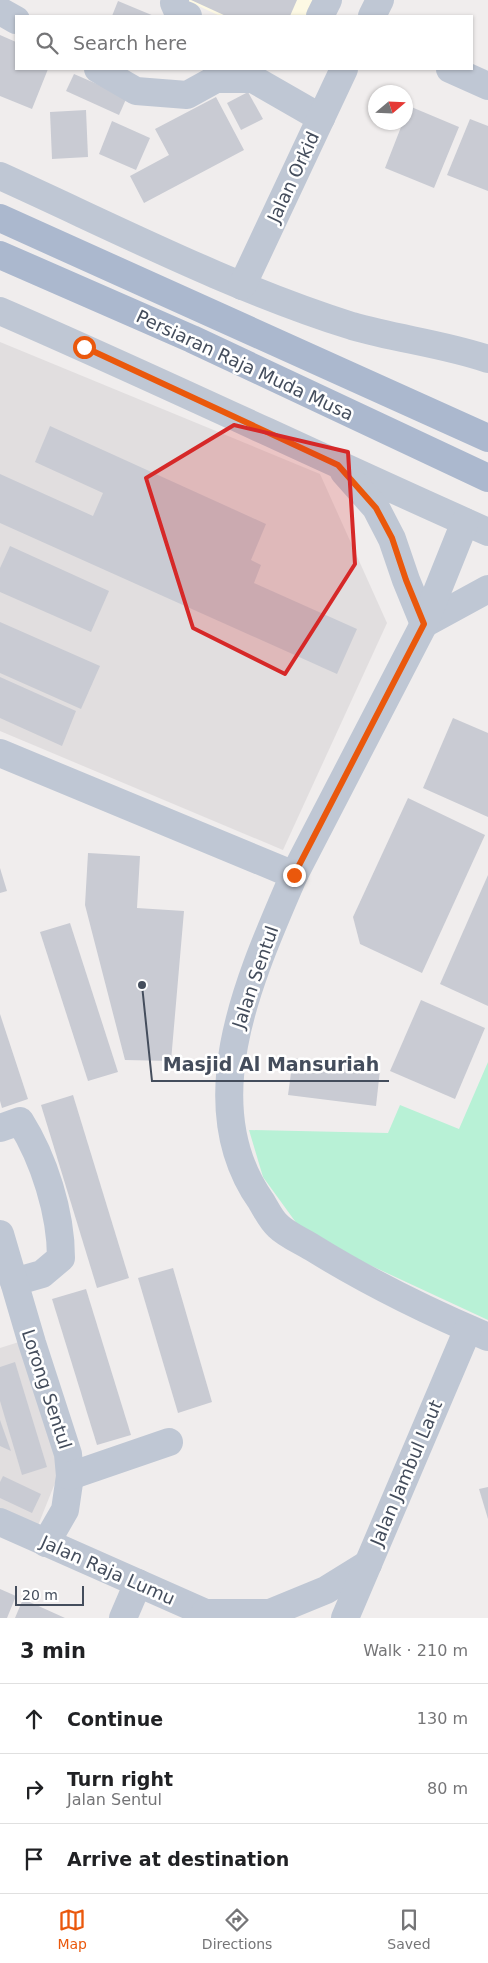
<!DOCTYPE html>
<html lang="en">
<head>
<meta charset="utf-8">
<style>
	body { margin:0; font-family:"DejaVu Sans",sans-serif; background:#f6f6f6; color:#202124 }
	.compass { position:absolute; left:368px; top:85px; width:45px; height:45px; border-radius:50%; background:#fff; box-shadow:0 1px 4px #0004; rotate:71deg }
	.scale { position:absolute; left:15px; bottom:12px; width:69px; box-sizing:border-box; padding-left:5px; border:2px solid #444d5c; border-top:0; font-size:14px; line-height:18px; white-space:nowrap; color:#444d5c; -webkit-text-stroke:4px #fff; paint-order:stroke }
	.stop { position:absolute; width:15px; height:15px; margin:-11px; border:4px solid #ea580c; border-radius:50%; background:#fff }
	.stop.end { background:#ea580c; border-color:#fff; box-shadow:0 1px 5px #0008 }
	.list { margin:0; padding:0; list-style:none }
	h2 { display:flex; justify-content:space-between; align-items:center; height:65px; margin:0; padding:0 20px; font-size:21px }
	h2 small { font-size:16px; font-weight:400; color:#757577 }
	.list li { display:grid; grid-template-columns:32px 1fr auto; gap:15px; align-items:center; box-sizing:border-box; height:70px; padding:0 20px; border-top:1px solid #e0e0e0 }
	.list b { display:block; font-size:19px; white-space:nowrap }
	.list p { margin:0; font-size:16px; white-space:nowrap; color:#757577 }
	.list em { font-size:16px; font-style:normal; color:#757577 }
	.icon { flex:none; width:28px; height:28px; fill:none; stroke:currentColor; stroke-width:2; stroke-linecap:round; stroke-linejoin:round }
	.map { position:relative; flex:none; width:488px; height:1618px; overflow:hidden }
	.search { position:absolute; background:#fff; box-shadow:0 1px 4px #0004; left:15px; right:15px; top:15px; height:55px; display:flex; align-items:center; gap:12px; box-sizing:border-box; padding:0 18px; border-radius:0px; color:#757577; font-size:19px }
	.sheet { height:275px; background:#fff }
	nav { display:flex; justify-content:space-around; align-items:center; box-sizing:border-box; height:70px; border-top:1px solid #e0e0e0; background:#fff; font-size:14px; color:#757577 }
	nav a { display:grid; justify-items:center; gap:2px }
	nav .on { color:#ea580c }
	.map>svg:first-child { display:block }
	.commercial { fill:#fdf9e4 }
	.education { fill:#e1dedf }
	.green { fill:#b8f1d6 }
	.building { fill:#c9cbd3 }
	.lines { fill:none; stroke-linecap:round; stroke-linejoin:round }
	.minor { stroke:#bfc7d4; stroke-width:28 }
	.major { stroke:#abb8ce; stroke-width:28 }
	.route { stroke:#ea580c; stroke-width:6 }
	.marked { fill:#d62828; fill-opacity:0.2; stroke:#d62828; stroke-width:4; stroke-linejoin:round }
	.labels { text-anchor:middle; dominant-baseline:central; stroke-width:5; stroke-linejoin:round; paint-order:stroke }
	.street-label { font-size:18px; fill:#444d5c; stroke:#fff }
	.leader { fill:none; stroke:#444d5c; stroke-width:2 }
	.callout-dot { fill:#444d5c; stroke:#fff; stroke-width:2 }
	.callout-label { font-size:19px; text-anchor:middle; font-weight:bold; fill:#444d5c; stroke:#fff; stroke-width:5; stroke-linejoin:round; paint-order:stroke }
</style>
</head>
<body>
<div class="map">
<svg width="488" height="1618" viewBox="0 0 488 1618">
	<rect width="100%" height="100%" fill="#f0eded"/>
	<path class="commercial" d="M186,0H321L313,16H220Z"/>
	<g class="education">
		<path d="M0,342L320,474L387,623L283,850L0,731Z"/>
		<path d="M19,1342L61,1468L37,1528L0,1511V1348Z"/>
	</g>
	<path class="green" d="M488,1062V1320L305,1235L263,1177L249,1130L388,1133L400,1105L459,1129Z"/>
	<g class="building">
		<path d="M191,0H297L290,16H226Z"/>
		<path d="M118,1L154,16H112Z"/>
		<path d="M0,35L16,42V69H48L32,109L0,96Z"/>
		<path d="M74,74L127,97L119,115L66,91Z"/>
		<path d="M248,92L263,119L241,130L227,103Z"/>
		<path d="M216,97L244,150L144,203L130,176L169,155L155,129Z"/>
		<path d="M409,106L459,127L434,188L385,168L403,122H406V116Z"/>
		<path d="M86,110L88,157L52,159L50,112Z"/>
		<path d="M470,119L488,126V191L447,175Z"/>
		<path d="M112,121L150,138L136,170L99,154Z"/>
		<path d="M50,426L266,524L251,560L261,565L254,583L357,629L337,674L0,523V474L93,516L103,493L35,462Z"/>
		<path d="M10,546L109,591L91,632L0,592V568Z"/>
		<path d="M0,622L100,666L81,709L0,673Z"/>
		<path d="M0,677L76,711L62,746L0,718Z"/>
		<path d="M453,718L488,733V817L423,788Z"/>
		<path d="M408,798L485,835L422,973L360,944L353,917Z"/>
		<path d="M88,853L140,856L137,908L184,911L171,1061L125,1060L85,905Z"/>
		<path d="M0,868L7,891L0,893Z"/>
		<path d="M488,875V1006L440,984Z"/>
		<path d="M70,923L118,1072L88,1081L40,932Z"/>
		<path d="M421,1000L485,1028L455,1099L390,1071Z"/>
		<path d="M0,1014L28,1099L2,1108L0,1101Z"/>
		<path d="M293,1058L380,1070L376,1106L288,1095Z"/>
		<path d="M73,1095L129,1278L97,1288L41,1105Z"/>
		<path d="M173,1268L212,1402L178,1413L138,1278Z"/>
		<path d="M86,1289L131,1435L97,1445L52,1299Z"/>
		<path d="M15,1362L47,1467L22,1475L0,1401V1367Z"/>
		<path d="M0,1420L11,1451L0,1446Z"/>
		<path d="M3,1476L41,1494L32,1513L0,1498V1482Z"/>
		<path d="M488,1487V1519L479,1489Z"/>
		<path d="M0,1589L16,1596L7,1618H0Z"/>
		<path d="M23,1599L65,1618H15Z"/>
	</g>
	<g class="lines">
		<g class="minor">
			<path d="M175,0L174,3L178,12L188,16"/>
			<path d="M0,11L16,20"/>
			<path d="M320,16L328,0"/>
			<path d="M372,16L380,0"/>
			<path d="M98,69L136,91L187,95L216,79H253L321,118"/>
			<path d="M450,69L488,86"/>
			<path d="M0,176C115,228 231,288 352,326C397,339 444,344 488,359"/>
			<path d="M242,286L344,69"/>
			<path d="M0,311C164,382 325,460 488,532"/>
			<path d="M344,472L376,508L392,539L406,580L424,624L488,589"/>
			<path d="M465,522L424,624L294,875C252,973 191,1102 261,1201C266,1209 271,1220 278,1226C287,1235 302,1241 313,1248C368,1282 429,1312 488,1337"/>
			<path d="M0,753L294,875"/>
			<path d="M0,1128L20,1121C44,1159 61,1213 61,1258L42,1274L14,1282"/>
			<path d="M0,1234L32,1343L68,1454L70,1476L65,1510L46,1543"/>
			<path d="M70,1476L169,1442"/>
			<path d="M0,1522L217,1618"/>
			<path d="M205,1613H270L326,1590L368,1564"/>
			<path d="M123,1618L138,1583"/>
			<path d="M345,1618L468,1329"/>
		</g>
		<g class="major">
			<path d="M0,218L488,438"/>
			<path d="M0,255L192,339L488,478"/>
		</g>
	</g>
	<g class="lines">
		<path class="route" d="M84,347L338,465L376,508L392,538L406,580L424,624L294,875"/>
	</g>
	<path class="marked" d="M234,425L348,452L355,564L285,674L193,628L146,478Z"/>
	<g class="labels">
		<g class="street-label">
			<text transform="translate(293 177) rotate(-65)">Jalan Orkid</text>
			<text transform="translate(245 365) rotate(25)">Persiaran Raja Muda Musa</text>
			<text transform="translate(255 977) rotate(-71)">Jalan Sentul</text>
			<text transform="translate(47 1389) rotate(72)">Lorong Sentul</text>
			<text transform="translate(406 1473) rotate(-67)">Jalan Jambul Laut</text>
			<text transform="translate(108 1570) rotate(24)">Jalan Raja Lumu</text>
		</g>
	</g>
	<path class="leader" d="M142 985L152 1081H389"/>
	<circle class="callout-dot" cx="142" cy="985" r="5"/>
	<g class="callout-label">
		<text x="271" y="1071">Masjid Al Mansuriah</text>
	</g>
</svg>
<svg class="compass" viewBox="-18 -18 36 36"><path d="M0-13l5 13h-10z" fill="#e53935"/><path d="M0 13l5-13h-10z" fill="#757577"/></svg>
<div class="scale">20 m</div>
<div class="stop" style="left:84px;top:347px"></div>
<div class="stop end" style="left:294px;top:875px"></div>
<div class="search"><svg class="icon" aria-label="search" viewBox="0 0 24 24"><circle cx="10" cy="10" r="6"/><path d="M15 15l6 6"/></svg>Search here</div>
</div>
<section class="sheet">
<h2>3 min<small>Walk · 210 m</small></h2>
<ul class="list">
<li><svg class="icon" aria-label="ahead" viewBox="0 0 24 24"><path d="M12 20V5M6 11l6-6 6 6"/></svg><div><b>Continue</b></div><em>130 m</em></li>
<li><svg class="icon" aria-label="right" viewBox="0 0 24 24"><path d="M7 20v-9h11M14 6l5 5-5 5"/></svg><div><b>Turn right</b><p>Jalan Sentul</p></div><em>80 m</em></li>
<li><svg class="icon" aria-label="arrive" viewBox="0 0 24 24"><path d="M6 21V4h12l-3 4 3 4H6"/></svg><div><b>Arrive at destination</b></div></li>
</ul>
</section>
<nav>
<a class="on"><svg class="icon" aria-label="map" viewBox="0 0 24 24"><path d="M3 6l6-2 6 2 6-2v14l-6 2-6-2-6 2zM9 4v14M15 6v14"/></svg>Map</a>
<a><svg class="icon" aria-label="directions" viewBox="0 0 24 24"><path d="M12 3l9 9-9 9-9-9zM9 14v-3h6M13 9l2 2-2 2"/></svg>Directions</a>
<a><svg class="icon" aria-label="saved" viewBox="0 0 24 24"><path d="M7 4h10v16l-5-4-5 4z"/></svg>Saved</a>
</nav>
</body>
</html>
